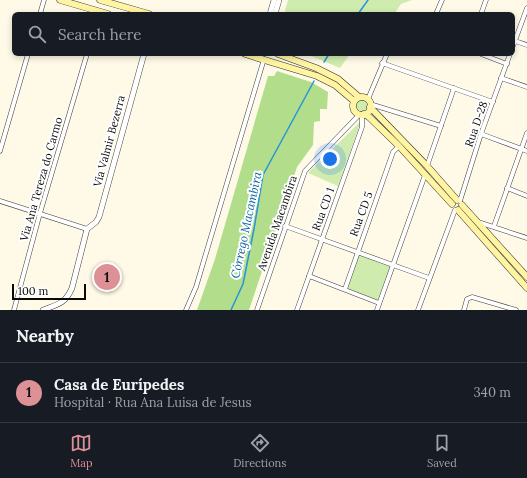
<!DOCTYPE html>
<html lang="en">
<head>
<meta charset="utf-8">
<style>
	body { margin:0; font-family:Lora,serif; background:#20242c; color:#f1f3f6 }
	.scale { position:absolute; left:12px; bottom:10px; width:74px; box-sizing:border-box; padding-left:4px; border:2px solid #0a0a0a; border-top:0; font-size:11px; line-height:14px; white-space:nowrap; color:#0a0a0a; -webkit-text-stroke:3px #fff; paint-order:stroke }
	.you { position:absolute; left:330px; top:159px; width:14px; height:14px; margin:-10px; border:3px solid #fff; border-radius:50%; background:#1a73e8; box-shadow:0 0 0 6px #1a73e833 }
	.badge { display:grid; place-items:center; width:26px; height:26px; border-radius:50%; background:#dd9096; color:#111; font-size:13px; font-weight:700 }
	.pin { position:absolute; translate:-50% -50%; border:2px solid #fff; box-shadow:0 1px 4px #0006 }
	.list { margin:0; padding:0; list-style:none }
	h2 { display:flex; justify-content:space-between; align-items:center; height:52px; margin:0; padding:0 16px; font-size:17px }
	h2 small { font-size:13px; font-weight:400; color:#9ea1a6 }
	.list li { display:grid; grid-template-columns:26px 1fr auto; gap:12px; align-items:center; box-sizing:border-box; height:60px; padding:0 16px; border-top:1px solid #363941 }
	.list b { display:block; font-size:15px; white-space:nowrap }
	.list p { margin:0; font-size:13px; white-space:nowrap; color:#9ea1a6 }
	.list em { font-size:13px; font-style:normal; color:#9ea1a6 }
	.icon { flex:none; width:22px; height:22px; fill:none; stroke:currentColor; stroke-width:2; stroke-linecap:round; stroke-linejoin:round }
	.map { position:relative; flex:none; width:527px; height:310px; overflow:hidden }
	.search { position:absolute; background:#171b24; box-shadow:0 2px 6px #0003; left:12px; right:12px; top:12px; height:44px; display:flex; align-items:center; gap:10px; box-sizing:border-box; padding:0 14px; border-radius:6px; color:#9ea1a6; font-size:15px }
	.sheet { height:112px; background:#171b24 }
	nav { display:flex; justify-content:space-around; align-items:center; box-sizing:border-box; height:56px; border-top:1px solid #363941; background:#171b24; font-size:11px; color:#9ea1a6 }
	nav a { display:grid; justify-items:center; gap:2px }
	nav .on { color:#dd9096 }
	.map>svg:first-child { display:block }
	.green { fill:#cfecae }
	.forest { fill:#b2de8c }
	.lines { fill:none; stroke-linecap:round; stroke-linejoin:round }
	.stream { stroke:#2794d9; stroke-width:1.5 }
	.minor-casing { stroke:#3d3d3d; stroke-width:5 }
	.tertiary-casing { stroke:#3d3d3d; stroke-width:6 }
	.secondary-casing { stroke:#2c2c2c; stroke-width:7 }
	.minor { stroke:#fff; stroke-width:4 }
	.tertiary { stroke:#fff; stroke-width:5 }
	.secondary { stroke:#fff4a2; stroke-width:6 }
	.labels { text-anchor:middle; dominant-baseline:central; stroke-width:4; stroke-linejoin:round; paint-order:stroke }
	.street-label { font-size:11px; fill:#0a0a0a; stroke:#fff }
	.water-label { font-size:12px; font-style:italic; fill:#0a63a5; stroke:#fff }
</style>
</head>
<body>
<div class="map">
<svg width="527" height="310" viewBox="0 0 527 310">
	<rect width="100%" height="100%" fill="#fffae7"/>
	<g class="green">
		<path d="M288,0H412L401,4L394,14H284Z"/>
		<path d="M306,54H350L340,68Z"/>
		<circle cx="362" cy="105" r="6"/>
		<path d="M361,121L338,186L308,173Z"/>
		<path d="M358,254L390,266L378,300L347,289Z"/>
	</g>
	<path class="forest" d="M277,71L311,82L328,92L327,109H320V121L314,122L313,145L297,167L249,310H197L215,259L268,76H274Z"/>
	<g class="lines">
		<g class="stream">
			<path d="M358,14L368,0"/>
			<path d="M324,62L329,54"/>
			<path d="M231,310L243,284L254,229L263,175L314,81"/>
		</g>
		<g class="minor-casing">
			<g id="minor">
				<path d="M40,14L44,0"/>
				<path d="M436,14L442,0"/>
				<path d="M481,14L486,0"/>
				<path d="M515,41L527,45"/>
				<path d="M513,46L527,8"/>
				<path d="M481,54L507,64"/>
				<path d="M382,63L493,102"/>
				<path d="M501,78L527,87"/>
				<path d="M368,99L387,54"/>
				<path d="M370,104L441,126"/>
				<path d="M481,134L527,151"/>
				<path d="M0,151L28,54"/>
				<path d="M427,166L454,88"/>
				<path d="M507,188L527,196"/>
				<path d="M0,201L87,229"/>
				<path d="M460,201L481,134L510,54"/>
				<path d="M478,222L527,238"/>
				<path d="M285,226L429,278"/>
				<path d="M494,226L527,133"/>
				<path d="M309,276L379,303"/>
				<path d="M345,289L393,152L399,146"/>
				<path d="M14,310L40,213L87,54"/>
				<path d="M186,310L196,287L264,59"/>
				<path d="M257,310L305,171L360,114"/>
				<path d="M297,310L362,127V114"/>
				<path d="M377,310L425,175"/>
				<path d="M418,310L455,210"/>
				<path d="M464,310L467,299L472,297L516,310"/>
			</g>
		</g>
		<g class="tertiary-casing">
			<g id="tertiary">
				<path d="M270,14L274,0"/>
				<path d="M275,14L279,0"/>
				<path d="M43,310C58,304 65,304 72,288L87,229L96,222L99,217L144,54"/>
			</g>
		</g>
		<g class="secondary-casing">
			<g id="secondary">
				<path d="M60,0L108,14"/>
				<path d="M100,0L149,14"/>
				<path d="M245,54L317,76L335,85L354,101"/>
				<path d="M278,54L316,68L338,79L359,97"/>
				<circle cx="362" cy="106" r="9"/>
				<path d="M370,107L427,166L457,200"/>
				<path d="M364,114L369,117L399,146L452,204"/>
				<path d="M462,205L527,277"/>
				<path d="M458,210L527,288"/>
			</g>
		</g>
		<use href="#minor" class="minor"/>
		<use href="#tertiary" class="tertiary"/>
		<use href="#secondary" class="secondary"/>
	</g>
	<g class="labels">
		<g class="street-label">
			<text transform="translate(476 124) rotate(-71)">Rua D-28</text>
			<text transform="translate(109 141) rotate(-75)">Via Valmir Bezerra</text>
			<text transform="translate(41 179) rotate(-74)">Via Ana Tereza do Carmo</text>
			<text transform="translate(323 209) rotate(-70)">Rua CD 1</text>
			<text transform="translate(361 214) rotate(-70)">Rua CD 5</text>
			<text transform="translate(277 223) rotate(-71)">Avenida Macambira</text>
		</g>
		<g class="water-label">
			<text transform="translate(246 225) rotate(-78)">Córrego Macambira</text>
		</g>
	</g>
</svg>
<div class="scale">100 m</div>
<div class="you"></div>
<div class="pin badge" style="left:107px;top:277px">1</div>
<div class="search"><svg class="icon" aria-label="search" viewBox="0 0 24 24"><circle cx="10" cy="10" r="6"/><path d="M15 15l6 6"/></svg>Search here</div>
</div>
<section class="sheet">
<h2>Nearby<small></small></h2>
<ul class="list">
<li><span class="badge">1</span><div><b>Casa de Eurípedes</b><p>Hospital · Rua Ana Luisa de Jesus</p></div><em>340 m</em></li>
</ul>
</section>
<nav>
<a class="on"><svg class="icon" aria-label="map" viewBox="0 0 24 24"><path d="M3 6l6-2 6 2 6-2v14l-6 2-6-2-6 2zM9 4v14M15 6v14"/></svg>Map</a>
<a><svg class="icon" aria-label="directions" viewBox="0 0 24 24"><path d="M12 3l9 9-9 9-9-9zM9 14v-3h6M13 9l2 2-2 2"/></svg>Directions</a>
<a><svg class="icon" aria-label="saved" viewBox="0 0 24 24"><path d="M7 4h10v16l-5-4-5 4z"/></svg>Saved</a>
</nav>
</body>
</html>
